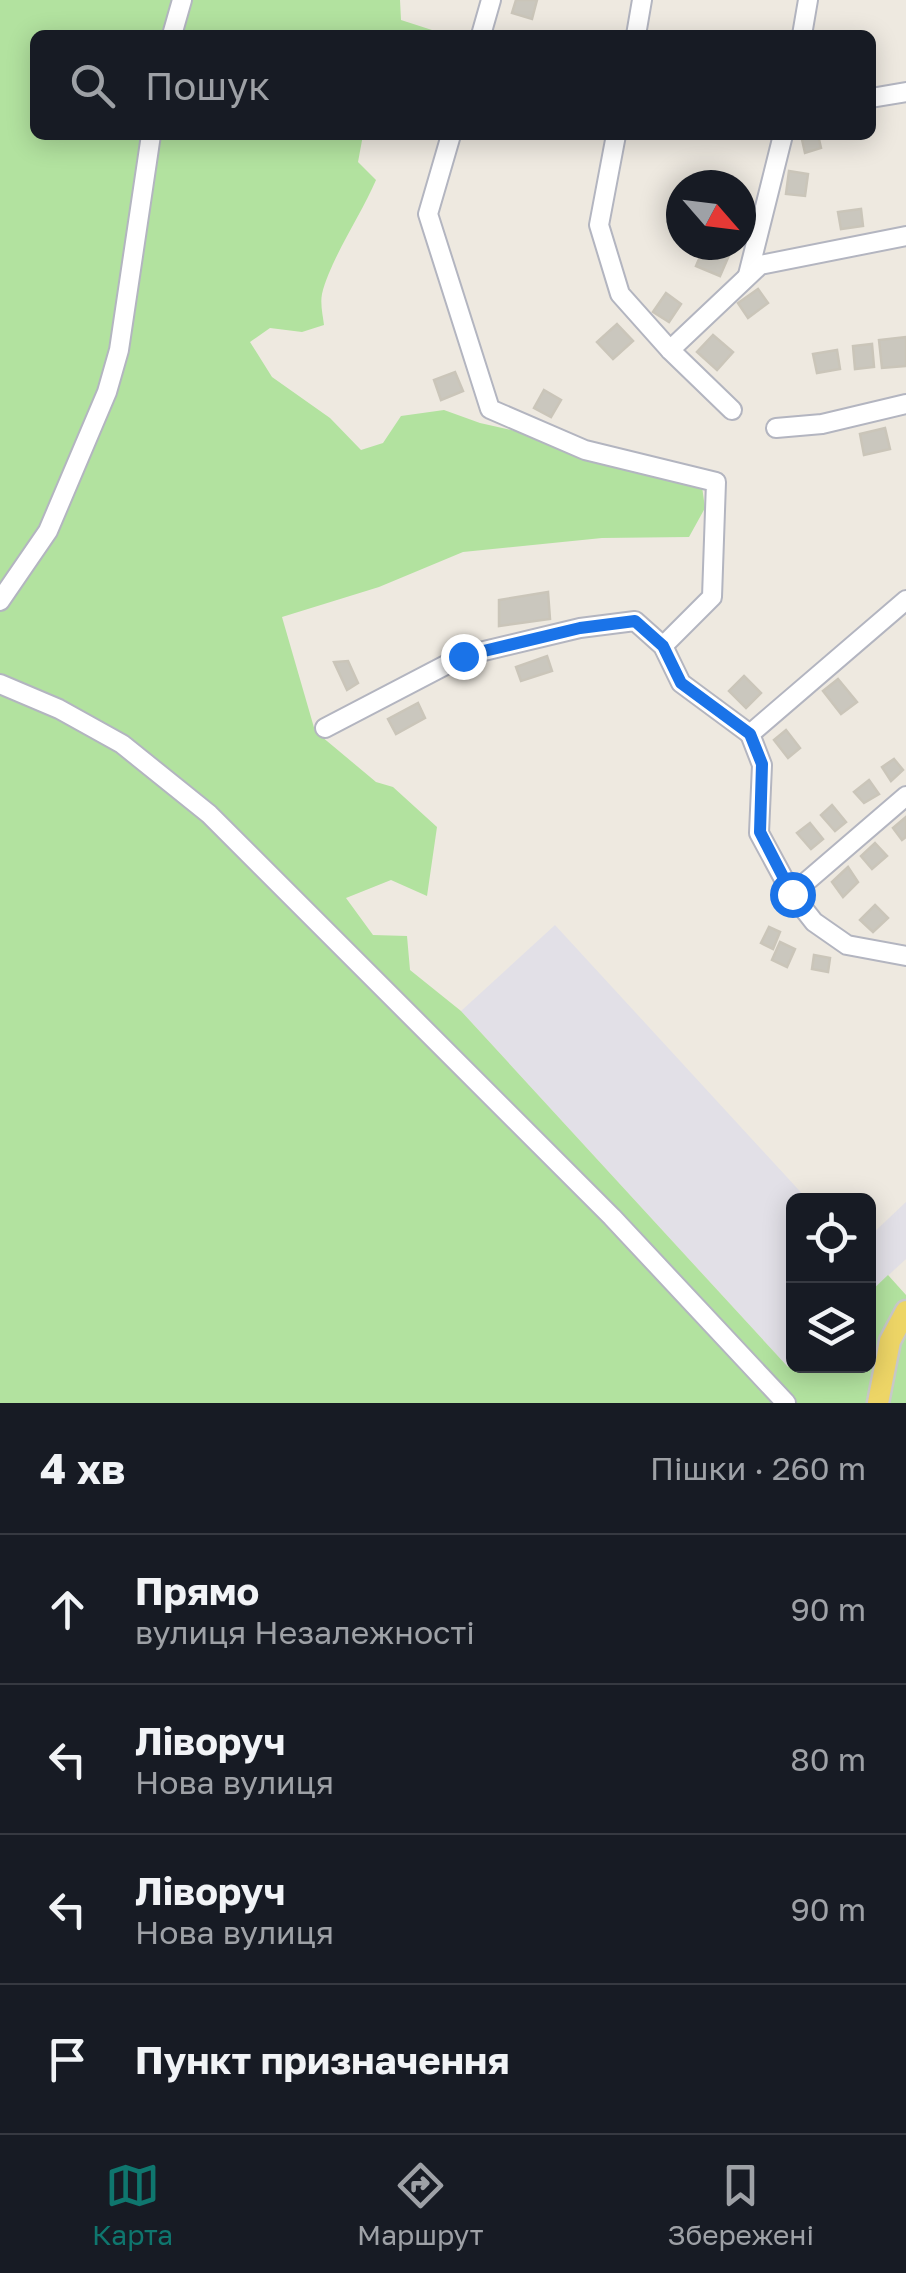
<!DOCTYPE html>
<html lang="uk">
<head>
<meta charset="utf-8">
<style>
	body { margin:0; font-family:"Golos Text",sans-serif; background:#242831; color:#f1f3f6 }
	.controls { position:absolute; right:30px; bottom:30px; display:grid; overflow:hidden; border-radius:15px; box-shadow:0 5px 25px #0003 }
	.controls button { width:90px; height:90px; display:grid; place-items:center; padding:0; border:0; border-bottom:2px solid #363941; background:#171b24; color:#f1f3f6; font:50px sans-serif }
	.compass { position:absolute; left:666px; top:170px; width:90px; height:90px; border-radius:50%; background:#171b24; box-shadow:0 5px 25px #0003; rotate:118deg }
	.stop { position:absolute; width:30px; height:30px; margin:-22px; border:8px solid #1a73e8; border-radius:50%; background:#fff }
	.stop.end { background:#1a73e8; border-color:#fff; box-shadow:0 2px 10px #0008 }
	.list { margin:0; padding:0; list-style:none }
	h2 { display:flex; justify-content:space-between; align-items:center; height:130px; margin:0; padding:0 40px; font-size:42px }
	h2 small { font-size:32px; font-weight:400; color:#9ea1a6 }
	.list li { display:grid; grid-template-columns:65px 1fr auto; gap:30px; align-items:center; box-sizing:border-box; height:150px; padding:0 40px; border-top:2px solid #363941 }
	.list b { display:block; font-size:38px; white-space:nowrap }
	.list p { margin:0; font-size:32px; white-space:nowrap; color:#9ea1a6 }
	.list em { font-size:32px; font-style:normal; color:#9ea1a6 }
	.icon { flex:none; width:55px; height:55px; fill:none; stroke:currentColor; stroke-width:2; stroke-linecap:round; stroke-linejoin:round }
	.map { position:relative; flex:none; width:906px; height:1403px; overflow:hidden }
	.search { position:absolute; background:#171b24; box-shadow:0 5px 25px #0003; left:30px; right:30px; top:30px; height:110px; display:flex; align-items:center; gap:25px; box-sizing:border-box; padding:0 35px; border-radius:15px; color:#9ea1a6; font-size:38px }
	.sheet { height:730px; background:#171b24 }
	nav { display:flex; justify-content:space-around; align-items:center; box-sizing:border-box; height:140px; border-top:2px solid #363941; background:#171b24; font-size:28px; color:#9ea1a6 }
	nav a { display:grid; justify-items:center; gap:5px }
	nav .on { color:#0f766e }
	.map>svg:first-child { display:block }
	.industrial { fill:#e2e0e7 }
	.green { fill:#b2e29f }
	.building { fill:#cac7be; stroke:#cac5b9; stroke-width:2.5 }
	.lines { fill:none; stroke-linecap:round; stroke-linejoin:round }
	.minor-casing { stroke:#b3b5c0; stroke-width:22 }
	.major-casing { stroke:#c8c8c8; stroke-width:25 }
	.minor { stroke:#fff; stroke-width:18 }
	.major { stroke:#edd566; stroke-width:20 }
	.route { stroke:#1a73e8; stroke-width:12 }
</style>
</head>
<body>
<div class="map">
<svg width="906" height="1403" viewBox="0 0 906 1403">
	<rect width="100%" height="100%" fill="#eee9e0"/>
	<g class="industrial">
		<path d="M555,925L808,1200H794L793,1362L788,1367L461,1011Z"/>
		<path d="M906,1202V1259L869,1293V1237Z"/>
	</g>
	<path class="green" d="M0,0H400L401,20L432,30L437,35H35V135H363L358,162L376,180C361,215 330,260 322,294C320,304 323,316 324,325L302,332L270,328L250,342L272,377L330,418L361,450L383,443L401,416L444,410L480,423L700,472L705,508L689,537L602,538L463,552L379,587L282,617L315,731L376,782L393,787L437,827L427,896L391,880L346,898L373,935L407,936L410,970L461,1011L788,1367L793,1362L794,1366H868L869,1293L888,1275L906,1295V1403H0Z"/>
	<g class="building">
		<path d="M516,0H537L532,19L512,13Z"/>
		<path d="M801,135H818L821,148L805,153Z"/>
		<path d="M789,171L808,174L805,196L786,194Z"/>
		<path d="M861,209L863,226L841,229L838,212Z"/>
		<path d="M705,245L730,253L720,276L696,266Z"/>
		<path d="M758,289L768,303L748,318L738,303Z"/>
		<path d="M666,293L681,304L669,322L653,312Z"/>
		<path d="M617,324L633,341L613,359L597,342Z"/>
		<path d="M713,335L733,352L717,370L697,352Z"/>
		<path d="M906,337V366L882,368L879,340Z"/>
		<path d="M872,344L874,367L855,369L853,346Z"/>
		<path d="M837,350L840,369L817,373L813,354Z"/>
		<path d="M455,372L463,391L441,400L434,380Z"/>
		<path d="M544,390L561,400L551,417L534,408Z"/>
		<path d="M885,428L890,449L864,455L860,434Z"/>
		<path d="M548,592L550,619L499,626V600Z"/>
		<path d="M547,656L552,671L521,681L516,667Z"/>
		<path d="M348,661L358,683L347,690L334,662Z"/>
		<path d="M744,676L761,693L746,708L729,691Z"/>
		<path d="M838,679L857,702L841,714L823,691Z"/>
		<path d="M418,703L425,718L396,734L388,719Z"/>
		<path d="M786,730L800,748L788,758L774,740Z"/>
		<path d="M894,759L903,770L891,781L882,767Z"/>
		<path d="M869,780L879,794L864,803L854,792Z"/>
		<path d="M832,805L846,822L835,831L821,815Z"/>
		<path d="M906,817V837L902,840L893,828Z"/>
		<path d="M810,823L823,839L811,849L797,833Z"/>
		<path d="M875,843L887,856L872,869L861,856Z"/>
		<path d="M848,867L858,882L843,897L832,882Z"/>
		<path d="M875,905L888,918L873,932L860,920Z"/>
		<path d="M769,927L780,932L773,949L761,943Z"/>
		<path d="M780,942L795,949L787,967L772,960Z"/>
		<path d="M814,955L830,958L828,972L812,969Z"/>
	</g>
	<g class="lines">
		<g class="minor-casing">
			<g id="minor">
				<path d="M172,35L182,0"/>
				<path d="M481,35L491,0"/>
				<path d="M636,35L642,0"/>
				<path d="M802,35L808,0"/>
				<path d="M871,98L906,92"/>
				<path d="M451,135L428,214L490,409L585,450L716,482L712,597L663,646"/>
				<path d="M616,135L599,225L620,294L670,350L732,410"/>
				<path d="M748,275L783,135"/>
				<path d="M670,350L760,265L906,236"/>
				<path d="M776,428L822,424L906,404"/>
				<path d="M906,600L750,734L762,765L759,833L792,894L814,922L847,945L906,956"/>
				<path d="M0,601L48,531L107,392L119,350L151,135"/>
				<path d="M0,684L59,709L122,744L209,814L612,1217L786,1403"/>
				<path d="M325,728L463,656L580,628L635,621L663,646L681,683L750,734"/>
				<path d="M792,894L906,796"/>
			</g>
		</g>
		<g class="major-casing">
			<path id="major" d="M878,1403L890,1341L906,1311"/>
		</g>
		<use href="#minor" class="minor"/>
		<use href="#major" class="major"/>
	</g>
	<g class="lines">
		<path class="route" d="M463,656L580,628L635,621L663,646L681,683L750,734L762,764L760,832L792,894"/>
	</g>
</svg>
<div class="controls">
<button><svg class="icon" aria-label="locate" viewBox="0 0 24 24"><circle cx="12" cy="12" r="6"/><path d="M12 2v4M12 18v4M2 12h4M18 12h4"/></svg></button>
<button><svg class="icon" aria-label="layers" viewBox="0 0 24 24"><path d="M12 4l9 5-9 5-9-5zM3 14l9 5 9-5"/></svg></button>
</div>
<svg class="compass" viewBox="-18 -18 36 36"><path d="M0-13l5 13h-10z" fill="#e53935"/><path d="M0 13l5-13h-10z" fill="#9ea1a6"/></svg>
<div class="stop" style="left:792px;top:894px"></div>
<div class="stop end" style="left:463px;top:656px"></div>
<div class="search"><svg class="icon" aria-label="search" viewBox="0 0 24 24"><circle cx="10" cy="10" r="6"/><path d="M15 15l6 6"/></svg>Пошук</div>
</div>
<section class="sheet">
<h2>4 хв<small>Пішки · 260 m</small></h2>
<ul class="list">
<li><svg class="icon" aria-label="ahead" viewBox="0 0 24 24"><path d="M12 20V5M6 11l6-6 6 6"/></svg><div><b>Прямо</b><p>вулиця Незалежності</p></div><em>90 m</em></li>
<li><svg class="icon" aria-label="left" viewBox="0 0 24 24"><path d="M17 20v-9H6M10 6l-5 5 5 5"/></svg><div><b>Ліворуч</b><p>Нова вулиця</p></div><em>80 m</em></li>
<li><svg class="icon" aria-label="left" viewBox="0 0 24 24"><path d="M17 20v-9H6M10 6l-5 5 5 5"/></svg><div><b>Ліворуч</b><p>Нова вулиця</p></div><em>90 m</em></li>
<li><svg class="icon" aria-label="arrive" viewBox="0 0 24 24"><path d="M6 21V4h12l-3 4 3 4H6"/></svg><div><b>Пункт призначення</b></div></li>
</ul>
</section>
<nav>
<a class="on"><svg class="icon" aria-label="map" viewBox="0 0 24 24"><path d="M3 6l6-2 6 2 6-2v14l-6 2-6-2-6 2zM9 4v14M15 6v14"/></svg>Карта</a>
<a><svg class="icon" aria-label="directions" viewBox="0 0 24 24"><path d="M12 3l9 9-9 9-9-9zM9 14v-3h6M13 9l2 2-2 2"/></svg>Маршрут</a>
<a><svg class="icon" aria-label="saved" viewBox="0 0 24 24"><path d="M7 4h10v16l-5-4-5 4z"/></svg>Збережені</a>
</nav>
</body>
</html>
